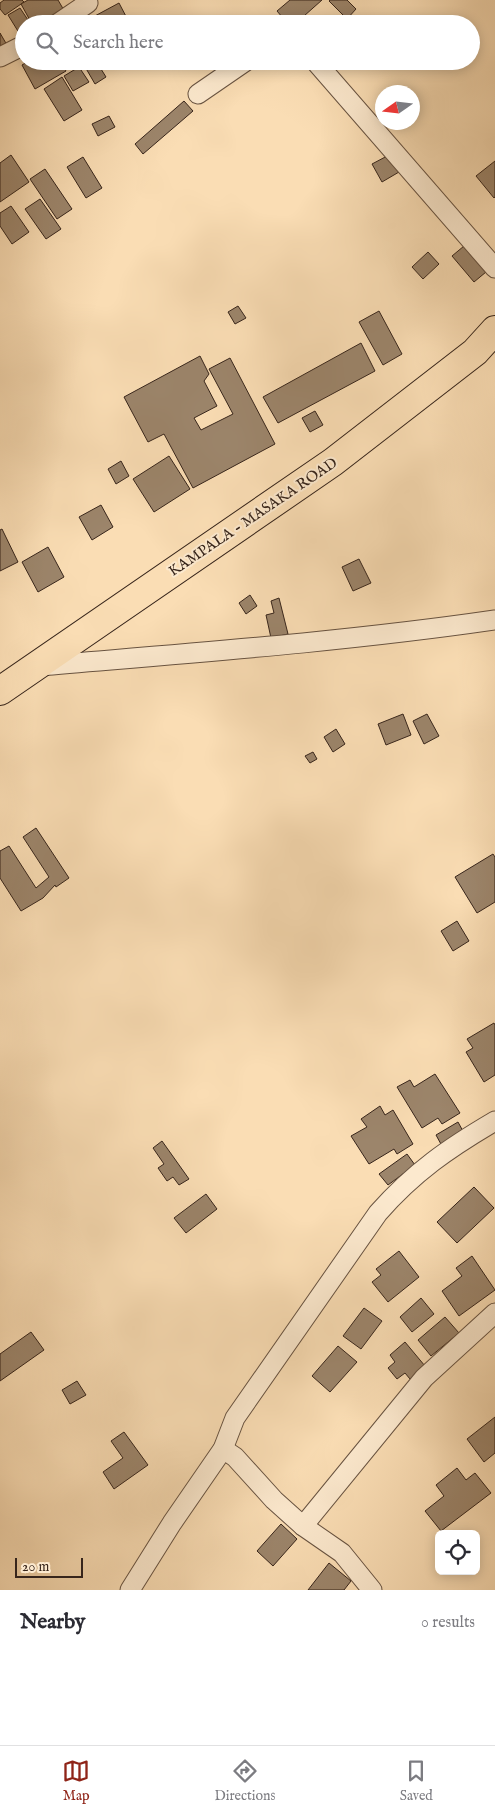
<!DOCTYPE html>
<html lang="en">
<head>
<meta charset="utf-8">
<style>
	body { margin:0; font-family:"IM FELL English",serif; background:#f2f2f3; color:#2b2b33 }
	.controls { position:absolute; right:15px; bottom:15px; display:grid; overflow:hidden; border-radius:8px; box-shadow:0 2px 12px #0003 }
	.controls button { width:45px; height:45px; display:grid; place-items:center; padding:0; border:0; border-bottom:1px solid #e1e1e2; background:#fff; color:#2b2b33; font:25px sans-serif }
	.compass { position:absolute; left:375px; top:85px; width:45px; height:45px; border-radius:50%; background:#fff; box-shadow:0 2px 12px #0003; rotate:256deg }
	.scale { position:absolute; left:15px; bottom:12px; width:68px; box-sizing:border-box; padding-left:5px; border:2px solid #37251b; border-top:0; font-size:14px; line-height:18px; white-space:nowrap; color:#37251b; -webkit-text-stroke:4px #fce9ce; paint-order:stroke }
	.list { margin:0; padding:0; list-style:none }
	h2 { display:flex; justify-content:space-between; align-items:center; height:65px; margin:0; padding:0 20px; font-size:21px }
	h2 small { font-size:16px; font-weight:400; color:#7c7c81 }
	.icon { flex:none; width:28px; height:28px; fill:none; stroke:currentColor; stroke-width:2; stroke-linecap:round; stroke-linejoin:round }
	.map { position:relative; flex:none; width:495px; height:1590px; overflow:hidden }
	.search { position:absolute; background:#fff; box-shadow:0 2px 12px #0003; left:15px; right:15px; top:15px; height:55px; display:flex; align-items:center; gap:12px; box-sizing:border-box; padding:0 18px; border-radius:28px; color:#7c7c81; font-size:19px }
	.sheet { height:155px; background:#fff }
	nav { display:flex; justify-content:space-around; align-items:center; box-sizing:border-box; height:70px; border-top:1px solid #e1e1e2; background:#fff; font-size:14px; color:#7c7c81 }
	nav a { display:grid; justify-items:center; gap:2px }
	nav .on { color:#8f2418 }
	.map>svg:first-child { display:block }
	.building { fill:#9c856b; stroke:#37251b }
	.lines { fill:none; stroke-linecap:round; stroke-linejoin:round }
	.street-casing { stroke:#685341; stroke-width:21 }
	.primary-casing { stroke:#37251b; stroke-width:30 }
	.street { stroke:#fce9ce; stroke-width:19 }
	.primary { stroke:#faddb4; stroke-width:28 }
	.labels { text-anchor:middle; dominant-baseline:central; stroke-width:4; stroke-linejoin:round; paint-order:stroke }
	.street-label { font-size:15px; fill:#37251b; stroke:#fce9ce }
</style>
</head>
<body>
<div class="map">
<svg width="495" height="1590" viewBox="0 0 495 1590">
	<rect width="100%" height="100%" fill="#faddb4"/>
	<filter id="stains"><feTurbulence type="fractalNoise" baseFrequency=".004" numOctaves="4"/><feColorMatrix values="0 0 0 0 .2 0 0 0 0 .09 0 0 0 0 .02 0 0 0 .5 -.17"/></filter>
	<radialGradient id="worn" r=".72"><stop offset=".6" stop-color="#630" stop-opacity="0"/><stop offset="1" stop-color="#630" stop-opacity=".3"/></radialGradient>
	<g class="building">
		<path d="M4,0H22L24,2L5,15L0,9V3Z"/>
		<path d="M28,0H58L65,12L45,24H32L21,4Z"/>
		<path d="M290,0H322L295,24H288L277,11Z"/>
		<path d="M330,0H347L356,9L347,19L329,1Z"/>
		<path d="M119,3L130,24H97L93,17Z"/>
		<path d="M20,8L28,20L24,24V34L21,36L8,15Z"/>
		<path d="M0,33L7,45L0,50Z"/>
		<path d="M29,61H60L66,71L35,89L22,65Z"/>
		<path d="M91,61H96L106,77L95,84L84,65Z"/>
		<path d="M79,67L89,82L73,91L64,76Z"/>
		<path d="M62,77L82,110L64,121L44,89Z"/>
		<path d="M184,101L193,111L143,154L135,144Z"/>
		<path d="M109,116L115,127L98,136L92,124Z"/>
		<path d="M11,155L29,182L0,202V163Z"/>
		<path d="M389,155L399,172L382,182L372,164Z"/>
		<path d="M83,157L102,188L86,198L67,167Z"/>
		<path d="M495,161V197L494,198L476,176Z"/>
		<path d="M45,169L72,209L57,219L30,179Z"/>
		<path d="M40,199L61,229L46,239L25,209Z"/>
		<path d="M11,206L29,232L12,244L0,226V213Z"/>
		<path d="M464,246L486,272L474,282L452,256Z"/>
		<path d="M428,252L439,264L423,279L412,267Z"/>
		<path d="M238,306L246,318L235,324L228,312Z"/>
		<path d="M379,311L402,354L383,365L359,322Z"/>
		<path d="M361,343L375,371L278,423L263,397Z"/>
		<path d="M200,356L209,374L204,381L217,406L194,418L201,430L233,414L209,369L230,358L275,444L193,488L164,434L148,442L124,397Z"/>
		<path d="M315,411L323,425L310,432L302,418Z"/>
		<path d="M169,456L190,489L154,512L133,479Z"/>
		<path d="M121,461L129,476L116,484L108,469Z"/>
		<path d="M101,505L113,527L92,540L79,517Z"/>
		<path d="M2,529L18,562L0,571V530Z"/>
		<path d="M48,547L64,577L38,592L22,562Z"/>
		<path d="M359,559L371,583L353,591L342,567Z"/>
		<path d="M250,595L257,606L246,614L239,603Z"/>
		<path d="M279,598L288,634L271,638L266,615L274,613L271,601Z"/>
		<path d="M403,714L411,735L386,745L378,724Z"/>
		<path d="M427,714L439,736L424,744L413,721Z"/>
		<path d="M336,729L345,744L333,752L324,737Z"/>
		<path d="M313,752L317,759L310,763L305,756Z"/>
		<path d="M36,828L69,878L56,887L55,885L43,898L21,911L0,878V851L9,846L36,888L49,877L23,837Z"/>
		<path d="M493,854L495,857V902L477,913L455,877Z"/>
		<path d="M457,921L469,941L453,951L441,931Z"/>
		<path d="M494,1023L495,1025V1075L484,1082L466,1052L473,1048L467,1039Z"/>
		<path d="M435,1074L460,1113L442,1124L438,1118L422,1128L397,1087L410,1080L414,1087Z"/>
		<path d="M380,1106L385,1115L393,1110L413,1144L397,1154L394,1149L369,1164L351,1136L367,1127L361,1119Z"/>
		<path d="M458,1122L464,1133L442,1146L436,1135Z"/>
		<path d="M162,1141L189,1179L179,1185L173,1177L167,1181L158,1168L164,1164L153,1148Z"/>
		<path d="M407,1154L415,1165L388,1185L379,1174Z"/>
		<path d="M474,1187L494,1208L457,1243L437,1222Z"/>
		<path d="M206,1194L217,1209L186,1233L174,1218Z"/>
		<path d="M399,1251L419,1277L388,1302L372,1282L381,1275L376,1269Z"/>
		<path d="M472,1256L495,1290L459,1316L442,1291L462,1276L456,1268Z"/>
		<path d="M421,1298L434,1314L412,1332L400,1317Z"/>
		<path d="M364,1308L382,1321L361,1349L343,1336Z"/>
		<path d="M445,1317L459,1333L431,1356L418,1340Z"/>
		<path d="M31,1332L44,1350L0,1381V1354Z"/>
		<path d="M405,1342L425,1366L410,1379L405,1373L397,1379L388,1368L395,1362L390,1355Z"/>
		<path d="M338,1346L357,1362L330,1392L312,1376Z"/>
		<path d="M77,1381L86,1395L70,1404L62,1390Z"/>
		<path d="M495,1417V1453L484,1462L467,1439Z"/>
		<path d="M124,1432L148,1465L114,1489L103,1472L123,1458L111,1441Z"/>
		<path d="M457,1468L466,1480L475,1473L491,1493L441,1531L425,1511L444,1496L436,1485Z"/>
		<path d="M281,1524L297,1539L273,1566L257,1551Z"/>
		<path d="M329,1563L351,1581L344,1590H308Z"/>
	</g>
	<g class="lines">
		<g class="street-casing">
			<g id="street">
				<path d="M57,24L88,3L86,0"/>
				<path d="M0,57L24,45"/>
				<path d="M315,61L495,268"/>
				<path d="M198,94L246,61"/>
				<path d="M39,666C191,653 344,642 495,620"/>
				<path d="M223,1449L235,1457L274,1500L303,1526L342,1553L372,1590"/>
				<path d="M303,1526L424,1378L495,1313"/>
				<path d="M130,1590L172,1523L223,1449L235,1418L378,1213C414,1172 449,1148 495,1121"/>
			</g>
		</g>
		<g class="primary-casing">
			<path id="primary" d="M0,691L333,462L475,352L495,330"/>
		</g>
		<use href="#street" class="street"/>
		<use href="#primary" class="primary"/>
	</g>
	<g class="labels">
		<g class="street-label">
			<text transform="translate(253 517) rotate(-34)">KAMPALA - MASAKA ROAD</text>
		</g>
	</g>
	<rect width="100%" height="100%" filter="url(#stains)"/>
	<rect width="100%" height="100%" fill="url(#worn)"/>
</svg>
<div class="controls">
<button><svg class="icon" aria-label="locate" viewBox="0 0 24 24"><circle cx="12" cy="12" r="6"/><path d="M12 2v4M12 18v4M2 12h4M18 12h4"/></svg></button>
</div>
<svg class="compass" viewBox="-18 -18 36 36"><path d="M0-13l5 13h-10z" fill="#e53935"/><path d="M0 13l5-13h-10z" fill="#7c7c81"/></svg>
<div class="scale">20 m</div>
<div class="search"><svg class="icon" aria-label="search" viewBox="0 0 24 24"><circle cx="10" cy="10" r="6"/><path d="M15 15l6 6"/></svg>Search here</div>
</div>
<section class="sheet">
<h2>Nearby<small>0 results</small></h2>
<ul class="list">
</ul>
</section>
<nav>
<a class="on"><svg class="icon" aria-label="map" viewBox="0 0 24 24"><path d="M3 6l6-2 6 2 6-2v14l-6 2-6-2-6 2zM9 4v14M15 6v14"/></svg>Map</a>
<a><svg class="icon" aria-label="directions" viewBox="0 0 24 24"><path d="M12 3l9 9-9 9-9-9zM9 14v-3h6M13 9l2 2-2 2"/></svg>Directions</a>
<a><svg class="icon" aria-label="saved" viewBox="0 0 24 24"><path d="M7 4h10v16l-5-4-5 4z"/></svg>Saved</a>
</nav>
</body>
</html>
